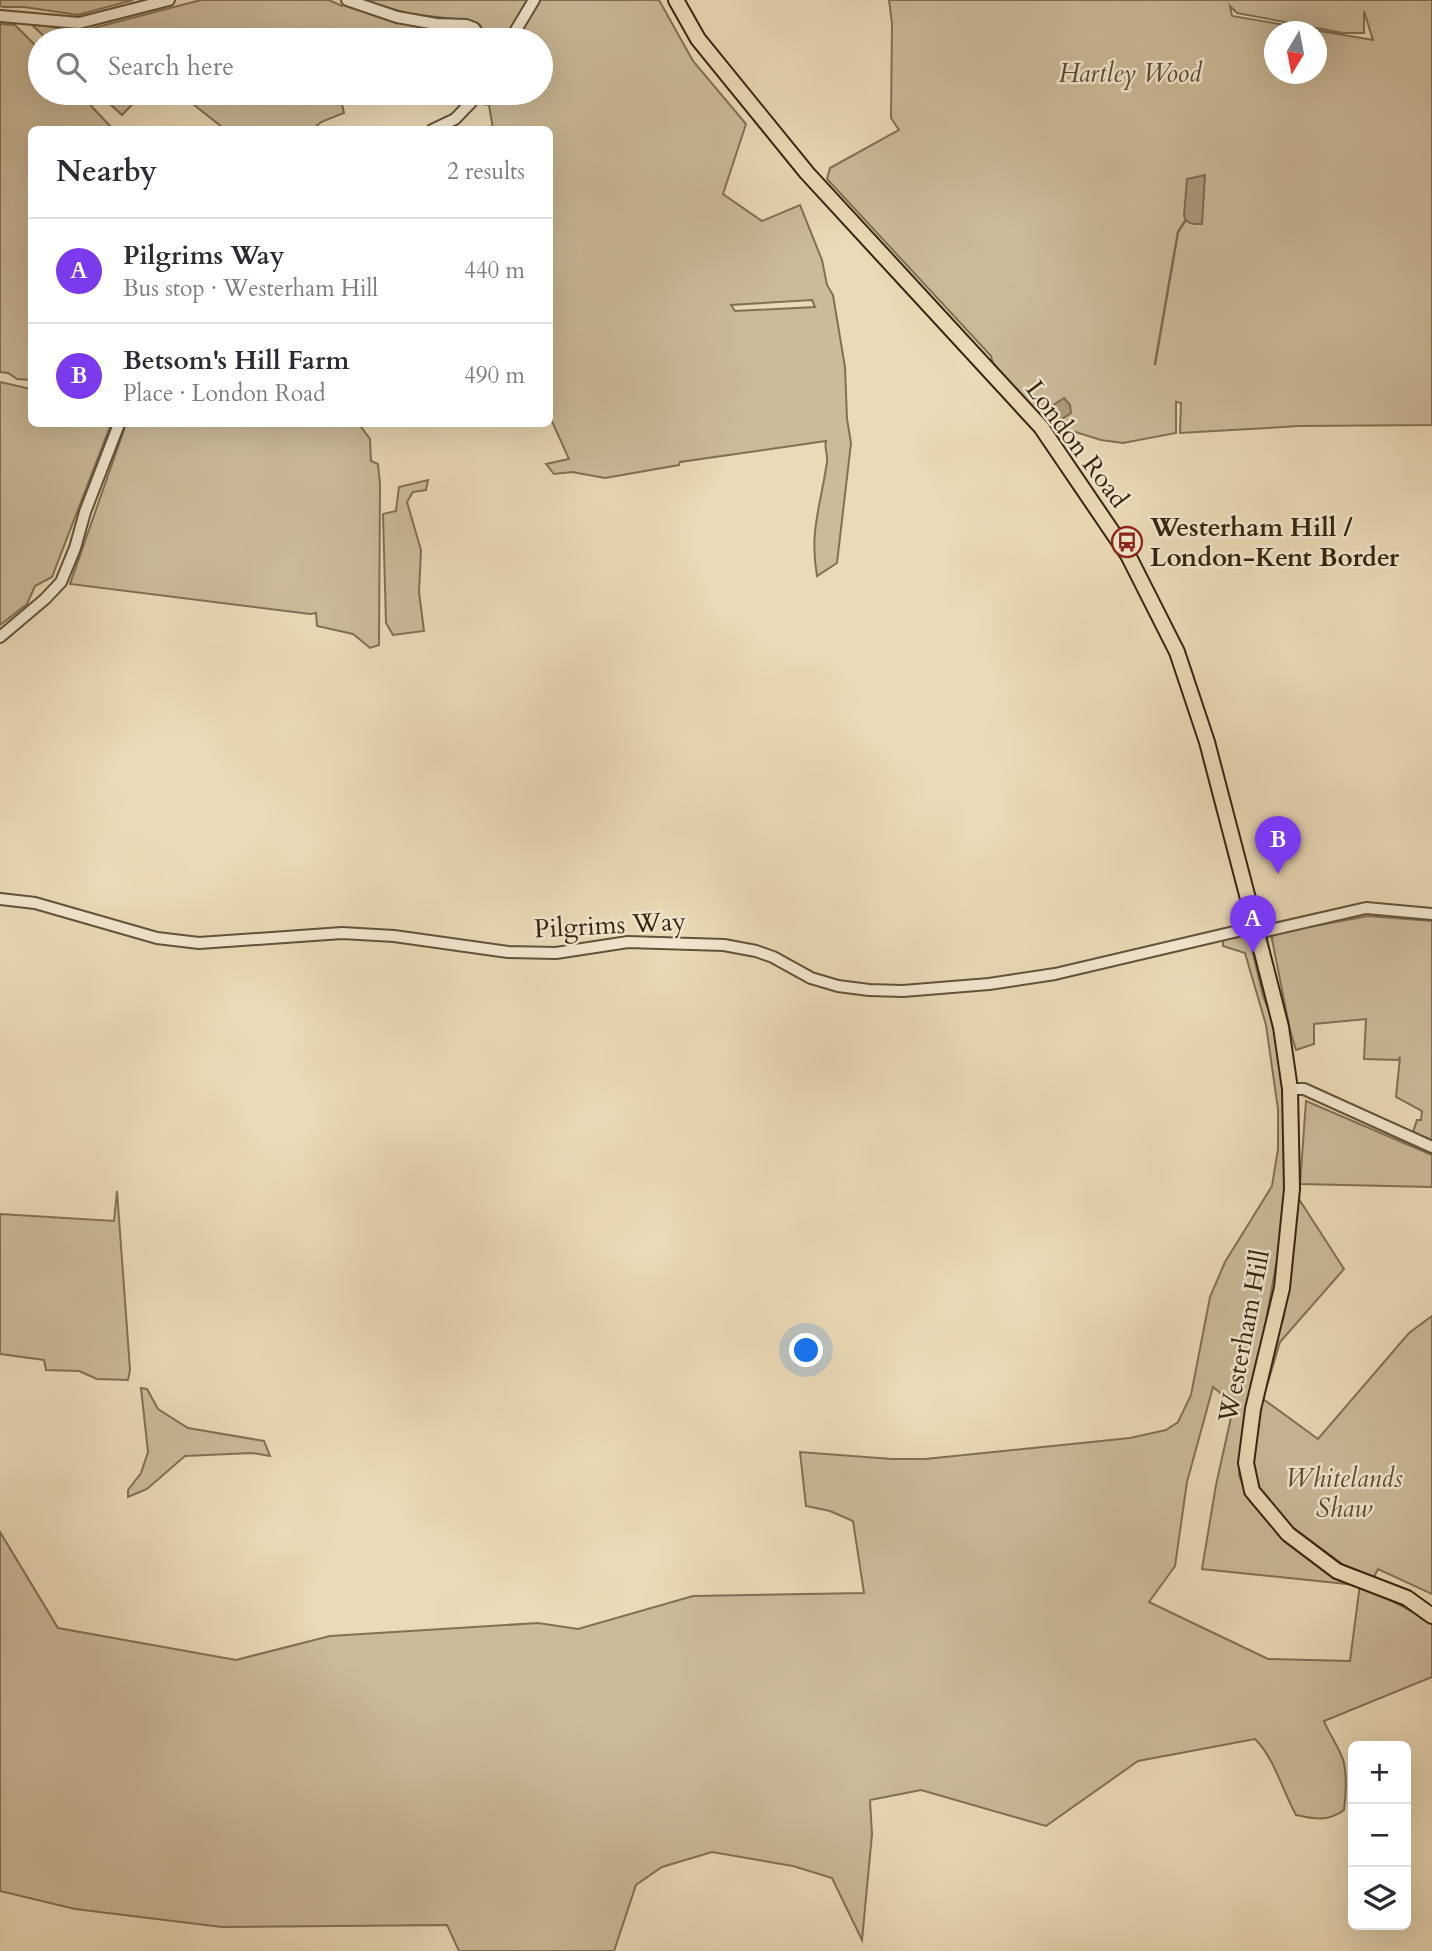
<!DOCTYPE html>
<html lang="en">
<head>
<meta charset="utf-8">
<style>
	body { margin:0; font-family:Cardo,serif; background:#f2f2f3; color:#2b2b33 }
	.controls { position:absolute; right:21px; bottom:21px; display:grid; overflow:hidden; border-radius:10px; box-shadow:0 7px 28px #0002 }
	.controls button { width:63px; height:63px; display:grid; place-items:center; padding:0; border:0; border-bottom:2px solid #e1e1e2; background:#fff; color:#2b2b33; font:35px sans-serif }
	.compass { position:absolute; left:1264px; top:21px; width:63px; height:63px; border-radius:50%; background:#fff; box-shadow:0 7px 28px #0002; rotate:190deg }
	.you { position:absolute; left:807px; top:1351px; width:24px; height:24px; margin:-18px; border:5px solid #fff; border-radius:50%; background:#1a73e8; box-shadow:0 0 0 10px #1a73e833 }
	.badge { display:grid; place-items:center; width:46px; height:46px; border-radius:50%; background:#7c3aed; color:#fff; font-size:23px; font-weight:700 }
	.pin { position:absolute; translate:-50% -58px; filter:drop-shadow(0 2px 4px #0008) }
	.pin::after { content:''; position:absolute; top:37px; width:24px; height:21px; background:inherit; clip-path:polygon(0 0,100% 0,50% 100%) }
	.list { margin:0; padding:0; list-style:none }
	h2 { display:flex; justify-content:space-between; align-items:center; height:91px; margin:0; padding:0 28px; font-size:30px }
	h2 small { font-size:23px; font-weight:400; color:#7c7c81 }
	.list li { display:grid; grid-template-columns:46px 1fr auto; gap:21px; align-items:center; box-sizing:border-box; height:105px; padding:0 28px; border-top:2px solid #e1e1e2 }
	.list b { display:block; font-size:26px; white-space:nowrap }
	.list p { margin:0; font-size:23px; white-space:nowrap; color:#7c7c81 }
	.list em { font-size:23px; font-style:normal; color:#7c7c81 }
	.icon { flex:none; width:38px; height:38px; fill:none; stroke:currentColor; stroke-width:2; stroke-linecap:round; stroke-linejoin:round }
	.map { position:relative; flex:none; width:1432px; height:1951px; overflow:hidden }
	.search { position:absolute; background:#fff; box-shadow:0 7px 28px #0002; left:28px; top:28px; width:525px; height:77px; display:flex; align-items:center; gap:18px; box-sizing:border-box; padding:0 24px; border-radius:38px; color:#7c7c81; font-size:26px }
	.panel { position:absolute; background:#fff; box-shadow:0 7px 28px #0002; left:28px; top:126px; width:525px; height:301px; border-radius:10px }
	.map>svg:first-child { display:block }
	.green { fill:#ccbb9a; stroke:#817054; stroke-width:2; fill-rule:evenodd }
	.water { fill:#ad9c7e; stroke:#7d6c52; stroke-width:2 }
	.lines { fill:none; stroke-linecap:round; stroke-linejoin:round }
	.stream { stroke:#7d6c52; stroke-width:2.5 }
	.minor-casing { stroke:#635239; stroke-width:14 }
	.major-casing { stroke:#36240f; stroke-width:18 }
	.minor { stroke:#f2e7d0; stroke-width:10 }
	.major { stroke:#ebdab7; stroke-width:14 }
	.labels { text-anchor:middle; dominant-baseline:central; stroke-width:5; stroke-linejoin:round; paint-order:stroke }
	.park-label { font-size:26px; font-style:italic; fill:#5c4a32; stroke:#f2e7d0 }
	.street-label { font-size:26px; fill:#36240f; stroke:#f2e7d0 }
	.poi-label { font-size:26px; font-weight:bold; fill:#36240f; stroke:#f2e7d0; text-anchor:start }
</style>
</head>
<body>
<div class="map">
<svg width="1432" height="1951" viewBox="0 0 1432 1951">
	<rect width="100%" height="100%" fill="#ebdab7"/>
	<filter id="stains"><feTurbulence type="fractalNoise" baseFrequency=".00286" numOctaves="4"/><feColorMatrix values="0 0 0 0 .2 0 0 0 0 .09 0 0 0 0 .02 0 0 0 .5 -.17"/></filter>
	<radialGradient id="worn" r=".72"><stop offset=".6" stop-color="#630" stop-opacity="0"/><stop offset="1" stop-color="#630" stop-opacity=".3"/></radialGradient>
	<g class="green">
		<path d="M0,0H133L78,15L24,7H3L0,6Z"/>
		<path d="M201,0H329L342,6L344,3L471,32L429,34V40H394L393,37L371,32V40H48L30,23C49,25 64,31 82,31Z"/>
		<path d="M359,0H529L506,40H488L480,25L472,21L411,14Z"/>
		<path d="M538,0H659L693,61L746,124L723,194L762,221L800,205L822,260L827,285L833,295L845,367L847,419L851,443L837,563L817,576C809,532 821,504 827,462C828,454 824,448 826,441L680,462L679,465L605,478L572,472L554,474L546,464L569,459L550,417V130L493,129L489,105L482,104L481,99L485,93H541V40H513ZM812,300L815,307L735,311L731,305Z"/>
		<path d="M889,0H1432V425L1300,426L1180,433L1181,403L1176,402V433L1123,443L1101,440L1046,423L993,364L991,356L827,179L830,168L899,130L891,118L892,24ZM1230,6L1237,13L1343,33H1364V11L1373,40L1232,16ZM1274,32H1316V74H1274Z"/>
		<path d="M0,24L15,25L40,50V93H79L113,129L32,130L31,380L17,379L8,373L0,372Z"/>
		<path d="M98,93H143L122,115Z"/>
		<path d="M179,93H344L340,96L344,113L321,122L313,129H221L222,127Z"/>
		<path d="M0,382L31,389L32,424H111L52,577L35,586L27,604L0,625Z"/>
		<path d="M126,424H359L370,439L371,461L378,464L380,484L379,645L370,648L353,634L317,626L316,613L310,614L70,584Z"/>
		<path d="M428,480L426,490L413,492L407,502L421,550L419,592L424,631L393,635L386,623L383,514L396,511L399,487Z"/>
		<path d="M1368,916L1432,921V1140L1413,1132L1417,1120H1421L1422,1111L1396,1097L1400,1057L1398,1060L1364,1059L1366,1019L1314,1024V1044L1296,1050L1290,1030L1271,934Z"/>
		<path d="M1244,936L1249,937L1263,996L1272,1018L1281,1070L1287,1169L1278,1254L1266,1321L1249,1393L1239,1475L1249,1500L1287,1541L1356,1585L1202,1569L1216,1485L1234,1404L1213,1387L1187,1482L1175,1566L1149,1602L1268,1659L1350,1661L1360,1584L1432,1622V1677L1324,1721C1329,1734 1341,1750 1344,1763C1347,1778 1346,1794 1344,1810C1328,1822 1314,1819 1296,1815C1282,1790 1275,1759 1255,1739L1138,1761L1046,1826L921,1790L870,1800L872,1834L862,1940L832,1878L793,1866L712,1852L662,1867L636,1885L614,1951H459L447,1925L222,1927L75,1909L0,1891V1532L58,1628L236,1660L330,1636L538,1623L578,1629L693,1596L864,1593L853,1521L830,1511L806,1506L800,1452L892,1459H925L1130,1438L1166,1430L1178,1422L1191,1395L1210,1297L1225,1262L1272,1186L1278,1149V1109L1266,1025L1245,953L1223,946V940Z"/>
		<path d="M1306,1101L1432,1155V1187L1300,1184Z"/>
		<path d="M117,1191L130,1370L128,1380L97,1379L79,1371L46,1370L44,1360L0,1354V1214L114,1221Z"/>
		<path d="M1297,1196L1344,1269L1280,1342L1263,1399L1318,1439L1409,1333L1432,1316V1594L1378,1569L1374,1577L1345,1566L1285,1522L1257,1487L1251,1460L1257,1411L1275,1338L1283,1320L1290,1282Z"/>
		<path d="M141,1388L147,1389L158,1409L188,1428L264,1441L270,1456L252,1453L185,1456L147,1489L128,1497V1490L141,1473L148,1452Z"/>
	</g>
	<g class="water">
		<path d="M1205,175L1202,224C1194,224 1187,225 1184,216L1187,179Z"/>
		<path d="M1064,398L1070,405L1071,413L1062,419L1055,420L1048,411L1049,408Z"/>
	</g>
	<g class="lines">
		<path class="stream" d="M1155,364L1178,232L1185,221"/>
		<g class="minor-casing">
			<g id="minor">
				<path d="M347,0L397,17L436,24L466,25L474,28L483,40"/>
				<path d="M0,16L79,23L169,0"/>
				<path d="M510,40L534,0"/>
				<path d="M432,130L455,119L480,93"/>
				<path d="M0,637L45,599L61,582L75,548L85,512L119,424"/>
				<path d="M0,899L35,903L157,938L199,943L342,933L394,936L508,952L556,953L628,942L724,945L756,951L773,957L811,978L838,986L869,990L903,991L989,984L1055,974L1255,927"/>
				<path d="M1257,933L1366,908L1432,914"/>
				<path d="M1290,1089H1304L1432,1147"/>
			</g>
		</g>
		<g class="major-casing">
			<path id="major" d="M676,0L698,39L807,173L1041,427L1128,555L1177,652L1207,742L1257,933L1281,1027L1290,1089L1292,1189L1282,1288L1253,1409L1246,1463L1252,1491L1288,1534L1337,1571L1407,1598L1432,1616"/>
		</g>
		<use href="#minor" class="minor"/>
		<use href="#major" class="major"/>
	</g>
	<defs>
		<g id="bus-ring" transform="scale(1.575)"><circle r="9.5" fill="#f2e7d0" stroke="#8f2418" stroke-width="1.5"/><path d="M-5-6H5V4H4V6H2V4H-2V6H-4V4H-5ZM-3.5-4V0h7V-4ZM-3.5 1.2v1.5H-2V1.2ZM2 1.2v1.5H3.5V1.2Z" fill="#8f2418"/></g>
	</defs>
	<g fill-rule="evenodd">
		<use href="#bus-ring" x="1127" y="542"/>
	</g>
	<g class="labels">
		<g class="park-label">
			<text x="1130" y="73">Hartley Wood</text>
			<text x="1344" y="1478">Whitelands<tspan x="1344" dy="30">Shaw</tspan></text>
		</g>
		<g class="street-label">
			<text transform="translate(1077 444) rotate(53)">London Road</text>
			<text transform="translate(610 925) rotate(-3)">Pilgrims Way</text>
			<text transform="translate(1244 1336) rotate(-79)">Westerham Hill</text>
		</g>
		<g class="poi-label">
			<text x="1150" y="527">Westerham Hill /<tspan x="1150" dy="30">London-Kent Border</tspan></text>
		</g>
	</g>
	<rect width="100%" height="100%" filter="url(#stains)"/>
	<rect width="100%" height="100%" fill="url(#worn)"/>
</svg>
<div class="controls">
<button>+</button>
<button>−</button>
<button><svg class="icon" aria-label="layers" viewBox="0 0 24 24"><path d="M12 4l9 5-9 5-9-5zM3 14l9 5 9-5"/></svg></button>
</div>
<svg class="compass" viewBox="-18 -18 36 36"><path d="M0-13l5 13h-10z" fill="#e53935"/><path d="M0 13l5-13h-10z" fill="#7c7c81"/></svg>
<div class="you"></div>
<div class="pin badge" style="left:1253px;top:953px">A</div>
<div class="pin badge" style="left:1278px;top:874px">B</div>
<div class="search"><svg class="icon" aria-label="search" viewBox="0 0 24 24"><circle cx="10" cy="10" r="6"/><path d="M15 15l6 6"/></svg>Search here</div>
<section class="panel">
<h2>Nearby<small>2 results</small></h2>
<ul class="list">
<li><span class="badge">A</span><div><b>Pilgrims Way</b><p>Bus stop · Westerham Hill</p></div><em>440 m</em></li>
<li><span class="badge">B</span><div><b>Betsom's Hill Farm</b><p>Place · London Road</p></div><em>490 m</em></li>
</ul>
</section>
</div>
</body>
</html>
